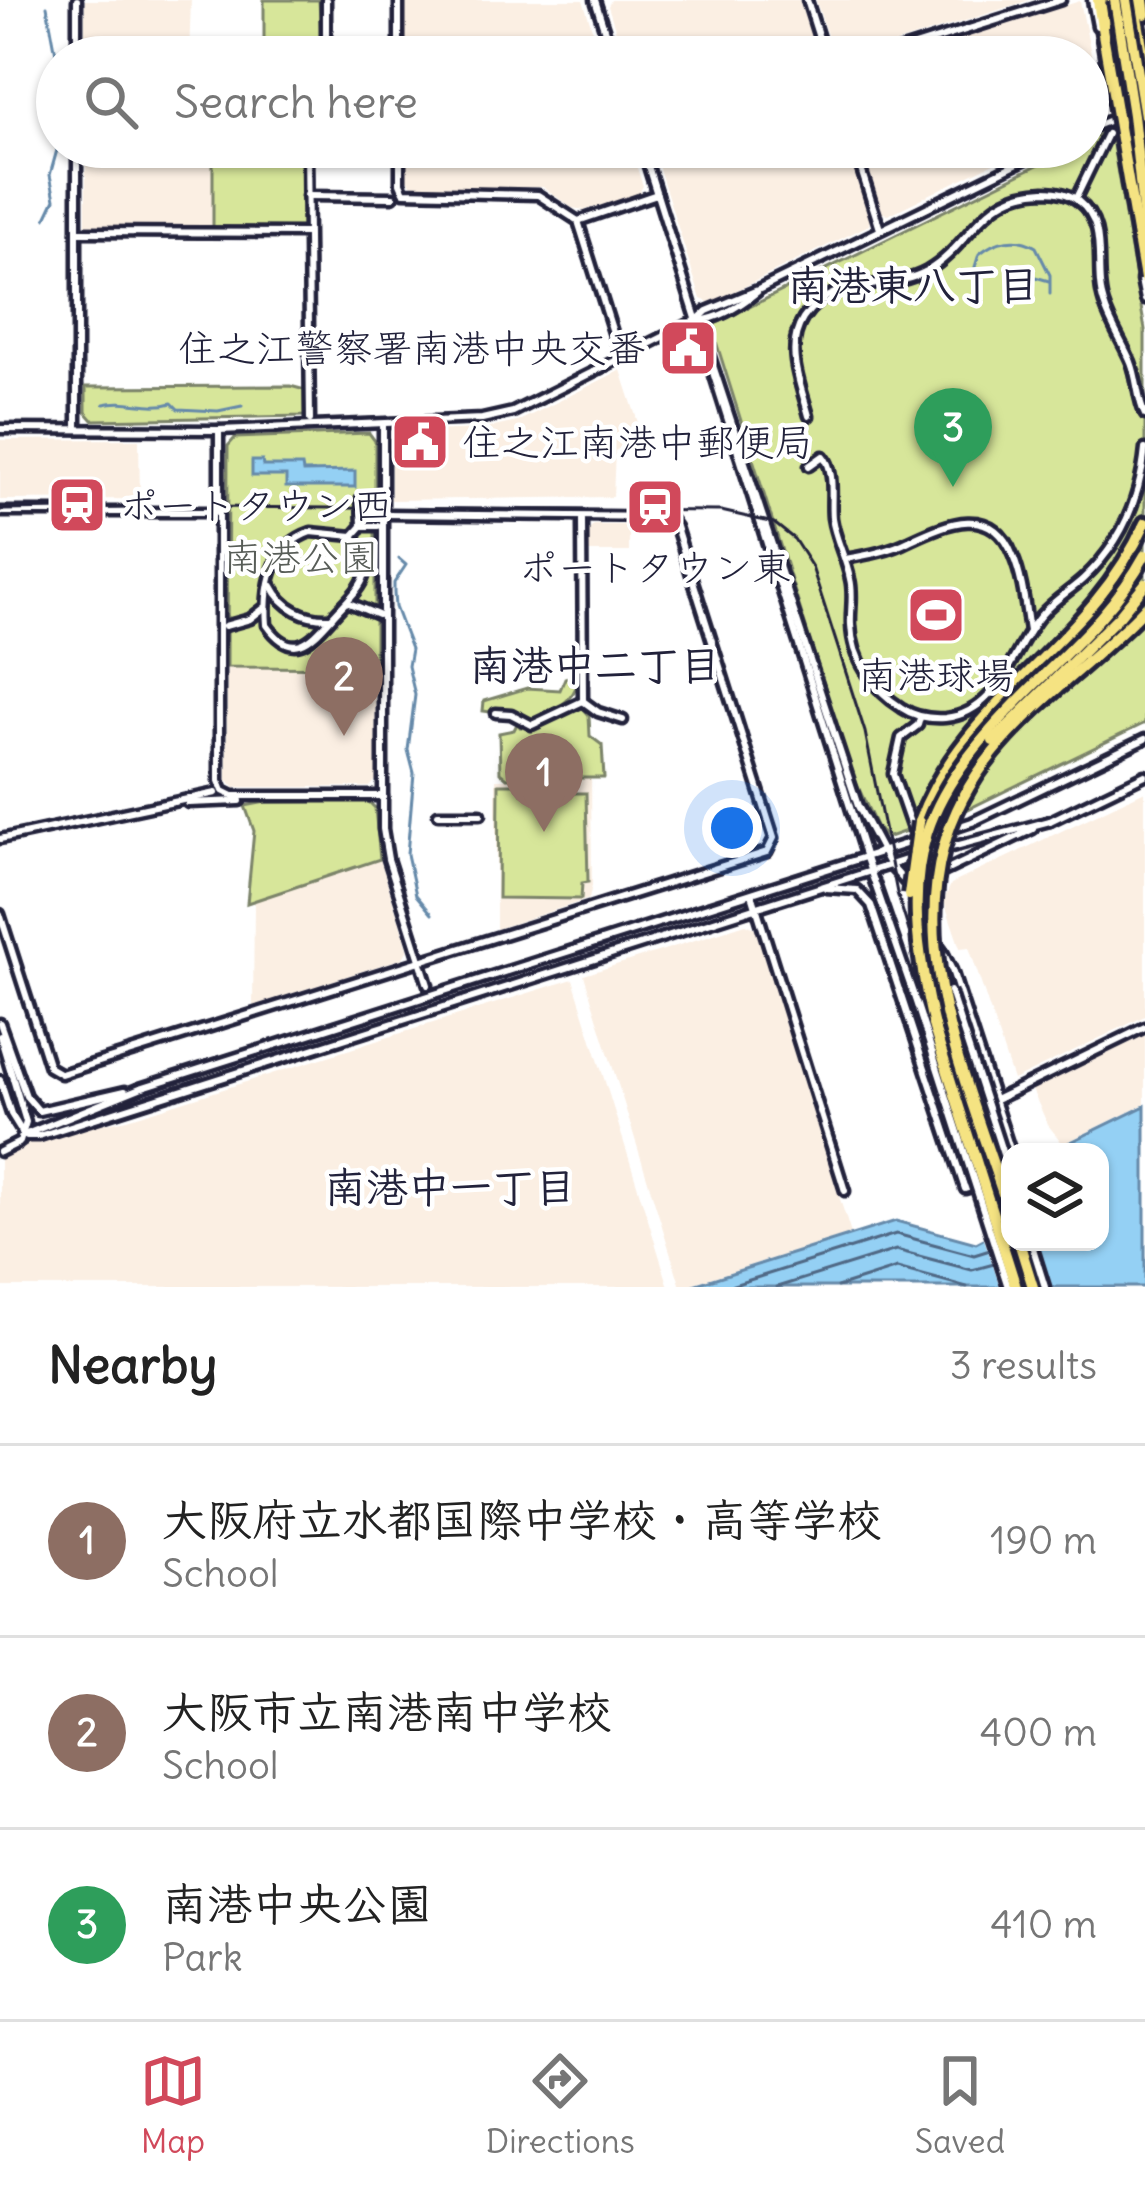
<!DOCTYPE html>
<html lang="en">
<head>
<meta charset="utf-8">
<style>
	body { margin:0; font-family:Delius,"Klee One",sans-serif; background:#f6f6f6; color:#222 }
	.controls { position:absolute; right:36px; bottom:36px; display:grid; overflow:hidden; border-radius:24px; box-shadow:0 3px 9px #0004 }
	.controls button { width:108px; height:108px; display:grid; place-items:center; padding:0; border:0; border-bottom:3px solid #e0e0e0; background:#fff; color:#222; font:60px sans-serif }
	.you { position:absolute; left:732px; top:828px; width:42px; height:42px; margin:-30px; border:9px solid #fff; border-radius:50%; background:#1a73e8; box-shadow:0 0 0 18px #1a73e833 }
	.badge { display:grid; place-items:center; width:78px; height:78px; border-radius:50%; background:#d1495b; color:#fff; font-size:39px; font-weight:700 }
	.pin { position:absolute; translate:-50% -99px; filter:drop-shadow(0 3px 6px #0008) }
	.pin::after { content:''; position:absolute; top:63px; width:42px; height:36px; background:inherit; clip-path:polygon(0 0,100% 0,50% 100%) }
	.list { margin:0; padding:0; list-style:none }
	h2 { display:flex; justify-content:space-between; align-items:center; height:156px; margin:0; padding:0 48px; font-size:51px }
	h2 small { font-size:39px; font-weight:400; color:#767676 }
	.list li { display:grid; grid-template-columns:78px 1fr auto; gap:36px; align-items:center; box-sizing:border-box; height:192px; padding:0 48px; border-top:3px solid #e0e0e0 }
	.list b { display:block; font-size:45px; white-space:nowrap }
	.list p { margin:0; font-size:39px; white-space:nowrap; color:#767676 }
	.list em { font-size:39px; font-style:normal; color:#767676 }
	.icon { flex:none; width:66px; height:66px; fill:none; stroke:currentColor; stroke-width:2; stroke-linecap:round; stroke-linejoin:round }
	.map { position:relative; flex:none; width:1145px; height:1287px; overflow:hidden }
	.search { position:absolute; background:#fff; box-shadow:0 3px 9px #0004; left:36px; right:36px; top:36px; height:132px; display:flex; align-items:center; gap:30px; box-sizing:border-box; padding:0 42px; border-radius:66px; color:#767676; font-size:45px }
	.sheet { height:732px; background:#fff }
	nav { display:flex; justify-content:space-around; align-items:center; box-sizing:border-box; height:168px; border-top:3px solid #e0e0e0; background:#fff; font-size:33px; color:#767676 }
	nav a { display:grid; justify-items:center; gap:6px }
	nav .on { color:#d1495b }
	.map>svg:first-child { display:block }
	.built { fill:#fbefe3 }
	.green { fill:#d7e69a; stroke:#7c846a; stroke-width:3 }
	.water { fill:#94d0f4; stroke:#668aaa; stroke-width:3 }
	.pier { fill:#fff }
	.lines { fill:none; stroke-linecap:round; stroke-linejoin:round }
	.shore { stroke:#506885; stroke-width:3 }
	.stream { stroke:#668aaa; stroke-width:3 }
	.minor-casing { stroke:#22223b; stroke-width:15 }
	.highway-casing { stroke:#22223b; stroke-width:20 }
	.minor { stroke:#fff; stroke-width:6 }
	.highway { stroke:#f5e382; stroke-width:10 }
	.tram { stroke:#22223b; stroke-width:3 }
	.minor-bridge-casing { stroke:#22223b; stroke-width:15; stroke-linecap:butt }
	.highway-bridge-casing { stroke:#22223b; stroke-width:20; stroke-linecap:butt }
	.minor-bridge { stroke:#fff; stroke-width:6 }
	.highway-bridge { stroke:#f5e382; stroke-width:10 }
	.labels { text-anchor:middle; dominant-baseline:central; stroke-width:9; stroke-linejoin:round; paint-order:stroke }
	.poi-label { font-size:39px; fill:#22223b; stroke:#fff; text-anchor:start }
	.park-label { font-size:39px; fill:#585d58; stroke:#fff }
	.neighbourhood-label { font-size:42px; font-weight:bold; fill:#22223b; stroke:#fff }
</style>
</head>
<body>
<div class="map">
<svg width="1145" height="1287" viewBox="0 0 1145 1287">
	<rect width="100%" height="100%" fill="#fff"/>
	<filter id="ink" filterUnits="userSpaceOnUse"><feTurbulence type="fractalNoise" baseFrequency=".00833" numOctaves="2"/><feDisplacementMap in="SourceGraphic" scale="24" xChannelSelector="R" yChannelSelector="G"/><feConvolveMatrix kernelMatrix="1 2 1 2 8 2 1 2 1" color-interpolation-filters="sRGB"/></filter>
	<g filter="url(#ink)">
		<g class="built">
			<path d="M85,0H191L189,57H85Z"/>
			<path d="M406,0H583L601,57H406Z"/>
			<path d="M611,0H799L818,57H624L608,6Z"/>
			<path d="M816,0H1030L853,57H834Z"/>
			<path d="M1080,1L1100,97L1095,113L1088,117V57H902Z"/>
			<path d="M86,147H213V231L86,229Z"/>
			<path d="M407,147H630L643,186L638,195L585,210L572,208L543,187H415L407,180Z"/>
			<path d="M652,147H847L870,220L869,225L711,303L701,299Z"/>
			<path d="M862,147H1026L890,214L882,213Z"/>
			<path d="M621,370L642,435L615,451L613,497L391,500V439L398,432L484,429L517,422Z"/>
			<path d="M139,439L140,499L0,500V440Z"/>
			<path d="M594,525H629V552H587V532Z"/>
			<path d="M227,667L375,668L376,780L370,787H234L227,780Z"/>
			<path d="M496,779H591L592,885L589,899L496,929Z"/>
			<path d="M1145,791V1016L1013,1080L969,947L960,948L944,901L951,884Z"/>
			<path d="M380,859L408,949L403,958L253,1006L254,901Z"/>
			<path d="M746,924L755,928L851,1234L681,1287L584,975Z"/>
			<path d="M573,979L669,1287H0V1143L128,1119Z"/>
			<path d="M1145,1035V1104L1063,1144L1048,1125L1032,1090Z"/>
		</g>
		<g class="green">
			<path d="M264,0H319L322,57H264Z"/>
			<path d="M1100,134L1112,139L1145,330V723L964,811L886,838L877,828L852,774L713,332L715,324L1074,147H1088V140Z"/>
			<path d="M213,147H304V226L297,232L213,231Z"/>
			<path d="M290,386L305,390L306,416L93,420L86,412V387Z"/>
			<path d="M369,433L375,441V668L227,667L228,446L235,438Z"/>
			<path d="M578,674C579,698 558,707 541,719L483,711L484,701L527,688L560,690L565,678Z"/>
			<path d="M582,707L589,715L590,736L602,745L604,778H507L500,772L499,733L514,730L518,722L520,727C545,728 559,709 582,707Z"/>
			<path d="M499,784H521L522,793H586L588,882L582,883L581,899L498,898Z"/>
			<path d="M368,801L375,808L380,859L247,903L254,831L245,806L266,802Z"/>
		</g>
		<g class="water">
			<path d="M252,461H262L263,466H302L303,472L355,471V487H286V476H252Z"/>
			<path d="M1145,1106V1287H687L896,1221L976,1243L1010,1225V1242H1100V1152H1061L1065,1145Z"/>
		</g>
		<path class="pier" d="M1010,1219V1242H1037L1051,1287H1000L982,1233Z"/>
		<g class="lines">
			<g class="shore">
				<path d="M727,1287L896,1234L974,1255L990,1250"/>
				<path d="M777,1287L896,1250L972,1270L994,1264"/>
				<path d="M837,1287L897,1268L967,1287"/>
			</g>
			<g class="stream">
				<path d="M46,218L55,199L50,175L57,150L56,102L51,85L56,54L47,6"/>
				<path d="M1014,284L1016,277L1009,279L1013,290L1032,276L1049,281"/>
				<path d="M978,305L975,267L979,254C996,240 1017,235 1036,247L1050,275V294"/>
				<path d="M104,404C128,398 149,410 172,403L178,409L218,411L242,406"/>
				<path d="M399,559L406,565L394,583V593L395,607L411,649L408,666L415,695L408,750L414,773L407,854L416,895L432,914"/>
			</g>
			<g class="minor-casing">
				<g id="minor">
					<path d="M77,0V57"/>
					<path d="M399,0V57"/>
					<path d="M595,0L613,57"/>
					<path d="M807,0L825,57"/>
					<path d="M1092,0L1097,26"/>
					<path d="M326,57V0"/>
					<path d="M880,57L1061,0"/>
					<path d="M1088,129L1145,106"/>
					<path d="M77,147V429"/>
					<path d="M307,147L310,420"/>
					<path d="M400,147V183L404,192L538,195L578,221L621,358"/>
					<path d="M642,147L866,858L916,1002"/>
					<path d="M854,147L880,229"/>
					<path d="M307,196L393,197"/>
					<path d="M1076,198L1107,134"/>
					<path d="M578,221L657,194"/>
					<path d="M77,232L307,233"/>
					<path d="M1141,280L1145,300"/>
					<path d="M701,320C721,319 742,304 757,292"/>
					<path d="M699,323L858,806L889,864L909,886"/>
					<path d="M809,416C801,385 784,349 803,319C833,273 885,294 927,271C972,245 980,193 1044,191C1056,191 1069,193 1078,201C1111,227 1092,269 1104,304C1110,324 1123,343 1131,362C1138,380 1137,399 1145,415"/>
					<path d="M383,424V829L388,859L428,985"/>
					<path d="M0,429L219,430L482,419L513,412L697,320L707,311L760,289L1051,147"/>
					<path d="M219,430V781L223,791L233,796H383"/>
					<path d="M809,466L823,456C836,471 830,498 832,518C835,539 846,558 850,579C854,594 850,610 851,625C852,659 873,690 902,708C915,717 929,719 945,718C1001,712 1011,650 1041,615C1054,600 1070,591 1083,579C1121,544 1140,500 1145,449"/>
					<path d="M0,512H219"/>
					<path d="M582,520L583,701"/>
					<path d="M362,526H378"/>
					<path d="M311,532L353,536C382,574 356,590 333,616C312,639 294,663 267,625C264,586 271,546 311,532Z"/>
					<path d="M353,536L362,526L361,498"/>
					<path d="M845,559C867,555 890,551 909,541C946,524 992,502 1013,556C1023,580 1025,606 1029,631"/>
					<path d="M272,586C283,608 305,619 330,618"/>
					<path d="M349,603L378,615"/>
					<path d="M225,626L250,619L264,608"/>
					<path d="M583,701L598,712L623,720"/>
					<path d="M496,713L511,714L532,725L583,701"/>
					<path d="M188,803L240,801"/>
					<path d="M438,814H481"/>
					<path d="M1050,821L1145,775"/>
					<path d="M913,832L893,774L901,738L918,725L920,718"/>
					<path d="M927,837L972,822L1145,739"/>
					<path d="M0,839L216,793"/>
					<path d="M925,854L1050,821"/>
					<path d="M826,888L857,890L871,905L965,1189L978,1185"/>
					<path d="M752,894L845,1191"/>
					<path d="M921,901L931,928"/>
					<path d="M923,901L927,885L939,874L1033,829"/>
					<path d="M0,914L49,1067L61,1074L767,852L774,838L676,527L669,517L383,514"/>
					<path d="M941,948L952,970L1011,1152"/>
					<path d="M0,1023L26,1096L39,1111L125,1091"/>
					<path d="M0,1036L26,1122L20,1142L0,1152"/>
					<path d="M0,1080L11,1114L24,1135"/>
					<path d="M995,1100L1145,1027"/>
					<path d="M24,1135L140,1088L915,841"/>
					<path d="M27,1136H39L912,858"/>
					<path d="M1031,1242L1045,1287"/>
				</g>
			</g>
			<g class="highway-casing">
				<g id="highway">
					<path d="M1098,0L1102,28"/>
					<path d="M1107,0L1116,81"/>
					<path d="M1134,0L1145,62"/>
					<path d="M1143,0L1145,14"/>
					<path d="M919,822C964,699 1090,647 1145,523"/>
					<path d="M1019,1242L1033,1287"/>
				</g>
			</g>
			<use href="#minor" class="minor"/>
			<use href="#highway" class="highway"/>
			<path class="tram" d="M0,510L204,507L721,511L774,523L794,539L812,567L865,732L897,893L1021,1287"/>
			<g class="minor-bridge-casing">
				<g id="minor-bridge">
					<path d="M950,991L1010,1176"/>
					<path d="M916,1002L1008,1287"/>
				</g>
			</g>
			<g class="highway-bridge-casing">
				<g id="highway-bridge">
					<path d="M1115,0L1133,115L1145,228"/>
					<path d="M1126,0L1145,116"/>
					<path d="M1102,28L1145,279"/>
					<path d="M993,741L1119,616L1145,584"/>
					<path d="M909,895L919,822"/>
					<path d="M933,1025L1016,1287"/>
					<path d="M935,1031C894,856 918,797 1045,674C1083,637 1120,601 1145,555"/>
					<path d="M1010,1215C962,1064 876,895 993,753C1037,699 1097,659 1145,608"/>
				</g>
			</g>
			<use href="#minor-bridge" class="minor-bridge"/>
			<use href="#highway-bridge" class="highway-bridge"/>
		</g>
	</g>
	<defs>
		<g id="civic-square" transform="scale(3)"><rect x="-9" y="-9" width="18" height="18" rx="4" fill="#d1495b" stroke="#fff"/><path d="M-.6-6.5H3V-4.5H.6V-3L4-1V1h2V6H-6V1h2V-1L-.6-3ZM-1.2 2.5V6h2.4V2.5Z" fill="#fff"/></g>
		<g id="station-square" transform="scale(3)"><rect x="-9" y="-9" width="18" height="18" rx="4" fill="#d1495b" stroke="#fff"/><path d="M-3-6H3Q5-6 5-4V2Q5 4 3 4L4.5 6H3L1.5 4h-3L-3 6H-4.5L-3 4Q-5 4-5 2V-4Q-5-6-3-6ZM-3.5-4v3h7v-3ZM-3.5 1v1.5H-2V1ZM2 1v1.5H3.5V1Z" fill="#fff"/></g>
		<g id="stadium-square" transform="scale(3)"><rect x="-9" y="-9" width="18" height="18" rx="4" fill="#d1495b" stroke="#fff"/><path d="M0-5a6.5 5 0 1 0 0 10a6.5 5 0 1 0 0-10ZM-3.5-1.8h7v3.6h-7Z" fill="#fff"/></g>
	</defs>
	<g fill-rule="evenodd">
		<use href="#civic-square" x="688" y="348"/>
		<use href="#civic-square" x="420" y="442"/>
		<use href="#station-square" x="77" y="505"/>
		<use href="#station-square" x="655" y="507"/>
		<use href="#stadium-square" x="936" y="615"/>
	</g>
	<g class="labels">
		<g class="poi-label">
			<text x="646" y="348" text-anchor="end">住之江警察署南港中央交番</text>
			<text x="462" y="442">住之江南港中郵便局</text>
			<text x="119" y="505">ポートタウン西</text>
			<text x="655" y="567" text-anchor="middle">ポートタウン東</text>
			<text x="936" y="675" text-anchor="middle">南港球場</text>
		</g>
		<g class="park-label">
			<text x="301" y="557">南港公園</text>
		</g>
		<g class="neighbourhood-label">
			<text x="913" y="285">南港東八丁目</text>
			<text x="595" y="665">南港中二丁目</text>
			<text x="450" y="1187">南港中一丁目</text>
		</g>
	</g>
</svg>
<div class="controls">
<button><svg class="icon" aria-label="layers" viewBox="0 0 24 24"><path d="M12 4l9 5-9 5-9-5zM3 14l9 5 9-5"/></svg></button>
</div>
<div class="you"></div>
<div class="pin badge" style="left:544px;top:832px;background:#8d6e63">1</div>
<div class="pin badge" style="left:344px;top:736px;background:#8d6e63">2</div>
<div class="pin badge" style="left:953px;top:487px;background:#2e9e5b">3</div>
<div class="search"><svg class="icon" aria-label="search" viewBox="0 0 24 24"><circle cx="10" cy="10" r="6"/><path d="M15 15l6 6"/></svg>Search here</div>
</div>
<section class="sheet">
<h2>Nearby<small>3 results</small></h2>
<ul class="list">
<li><span class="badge" style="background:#8d6e63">1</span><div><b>大阪府立水都国際中学校・高等学校</b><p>School</p></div><em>190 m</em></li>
<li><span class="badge" style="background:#8d6e63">2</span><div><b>大阪市立南港南中学校</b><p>School</p></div><em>400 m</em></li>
<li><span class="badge" style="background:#2e9e5b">3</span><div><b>南港中央公園</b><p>Park</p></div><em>410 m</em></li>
</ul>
</section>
<nav>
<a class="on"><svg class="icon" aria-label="map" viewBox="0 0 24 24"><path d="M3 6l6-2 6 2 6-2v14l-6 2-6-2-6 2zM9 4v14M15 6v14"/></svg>Map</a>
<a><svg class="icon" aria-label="directions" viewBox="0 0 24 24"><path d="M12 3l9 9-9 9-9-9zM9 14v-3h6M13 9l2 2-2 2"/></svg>Directions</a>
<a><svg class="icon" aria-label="saved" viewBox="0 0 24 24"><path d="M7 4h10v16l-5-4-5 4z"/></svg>Saved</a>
</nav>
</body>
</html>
